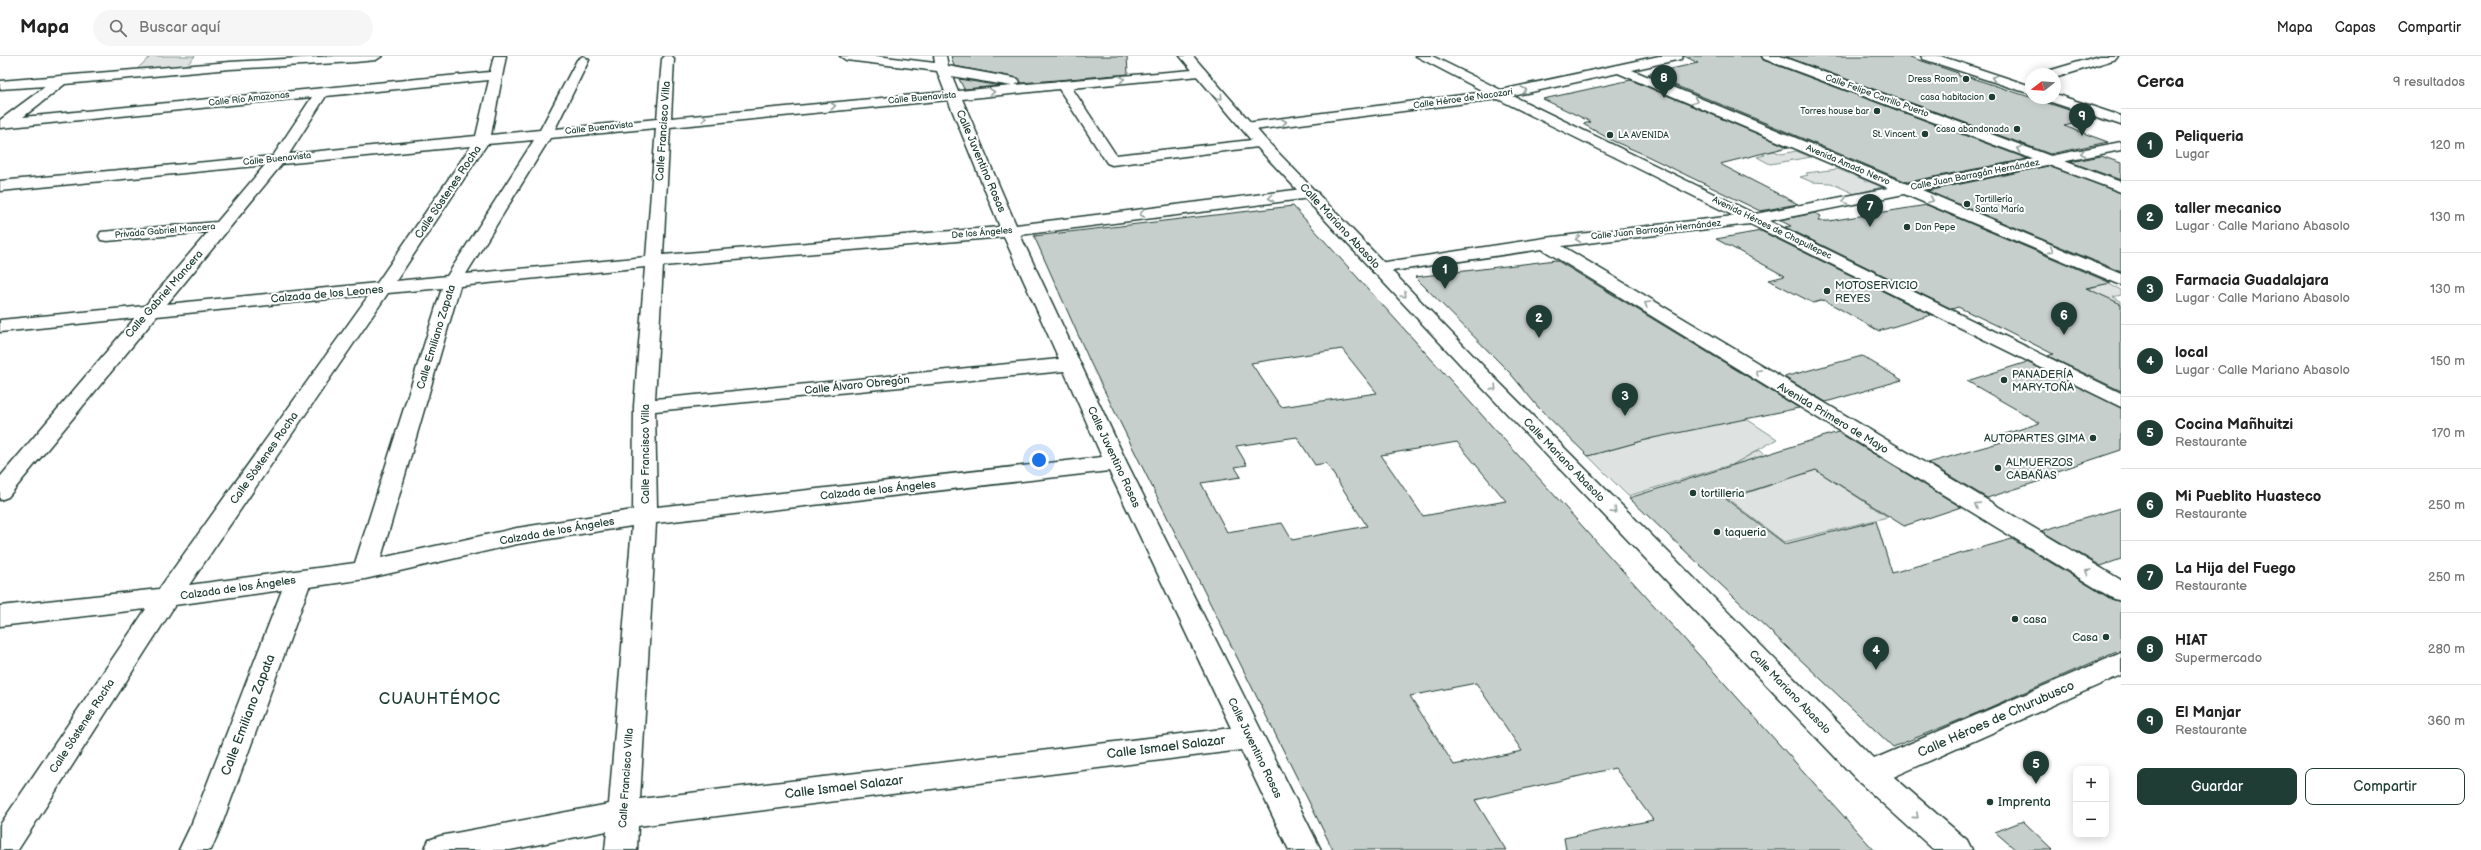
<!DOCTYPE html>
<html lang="es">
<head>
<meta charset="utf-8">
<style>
	body { margin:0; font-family:"Balsamiq Sans",sans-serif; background:#f6f6f6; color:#222 }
	.controls { position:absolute; right:12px; bottom:12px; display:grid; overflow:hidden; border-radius:8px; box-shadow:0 2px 10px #0003 }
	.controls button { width:36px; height:36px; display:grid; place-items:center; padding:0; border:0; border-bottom:1px solid #e0e0e0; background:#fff; color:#222; font:20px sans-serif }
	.compass { position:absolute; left:2025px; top:12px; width:36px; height:36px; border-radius:50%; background:#fff; box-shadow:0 2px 10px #0003; rotate:253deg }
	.you { position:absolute; left:1039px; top:404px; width:14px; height:14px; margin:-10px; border:3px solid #fff; border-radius:50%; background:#1a73e8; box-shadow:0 0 0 6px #1a73e833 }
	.badge { display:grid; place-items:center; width:26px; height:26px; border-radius:50%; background:#1f3d34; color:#fff; font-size:13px; font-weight:700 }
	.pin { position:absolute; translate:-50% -33px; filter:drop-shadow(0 1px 2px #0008) }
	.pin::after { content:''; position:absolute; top:21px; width:14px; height:12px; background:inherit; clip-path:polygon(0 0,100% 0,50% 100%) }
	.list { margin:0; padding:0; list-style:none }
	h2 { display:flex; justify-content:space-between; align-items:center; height:52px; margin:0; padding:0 16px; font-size:17px }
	h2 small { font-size:13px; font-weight:400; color:#767676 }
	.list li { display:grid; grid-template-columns:26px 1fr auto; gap:12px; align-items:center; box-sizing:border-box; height:72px; padding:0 16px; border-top:1px solid #e0e0e0 }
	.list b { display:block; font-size:15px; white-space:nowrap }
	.list p { margin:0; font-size:13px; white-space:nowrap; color:#767676 }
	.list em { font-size:13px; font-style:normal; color:#767676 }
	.actions { display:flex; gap:8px; padding:12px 16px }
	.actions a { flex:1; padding:9px 0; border:1px solid #1f3d34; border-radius:8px; text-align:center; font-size:14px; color:#1f3d34 }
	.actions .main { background:#1f3d34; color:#fff }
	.icon { flex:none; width:22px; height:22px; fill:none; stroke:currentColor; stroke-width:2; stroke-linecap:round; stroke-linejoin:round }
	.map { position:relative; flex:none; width:2121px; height:794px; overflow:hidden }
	header { display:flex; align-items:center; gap:24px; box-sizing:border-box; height:56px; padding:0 20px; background:#fff; border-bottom:1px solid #e0e0e0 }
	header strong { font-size:19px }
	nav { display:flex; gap:22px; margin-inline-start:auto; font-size:14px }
	.search { width:280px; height:36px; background:#f6f6f6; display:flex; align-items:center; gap:10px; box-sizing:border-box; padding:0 14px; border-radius:22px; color:#767676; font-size:15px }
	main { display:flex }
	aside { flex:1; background:#fff }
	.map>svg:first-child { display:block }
	.green { fill:#dee3e2; stroke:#7e908b }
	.building { fill:#c7cfcc; stroke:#1f3d34; fill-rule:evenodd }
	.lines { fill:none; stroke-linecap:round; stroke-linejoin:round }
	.street-casing { stroke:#1f3d34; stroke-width:3 }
	.primary-casing { stroke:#1f3d34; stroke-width:3 }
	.street { fill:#fff; fill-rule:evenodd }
	.primary { fill:#fff; fill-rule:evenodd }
	.oneway { stroke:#8f9e9a }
	.poi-dot { fill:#1f3d34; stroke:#fff; stroke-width:1.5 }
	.labels { text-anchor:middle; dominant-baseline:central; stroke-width:4; stroke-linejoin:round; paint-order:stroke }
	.far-poi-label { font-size:9px; fill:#1f3d34; stroke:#fff; text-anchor:end }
	.far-street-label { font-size:9px; fill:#1f3d34; stroke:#fff }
	.street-label { font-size:11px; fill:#1f3d34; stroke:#fff }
	.poi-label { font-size:11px; fill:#1f3d34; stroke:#fff; text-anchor:start }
	.near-street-label { font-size:13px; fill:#1f3d34; stroke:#fff }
	.near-poi-label { font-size:13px; fill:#1f3d34; stroke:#fff; text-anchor:start }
	.near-quarter-label { font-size:16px; letter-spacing:1px; fill:#1f3d34; stroke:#fff }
</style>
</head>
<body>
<header>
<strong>Mapa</strong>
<div class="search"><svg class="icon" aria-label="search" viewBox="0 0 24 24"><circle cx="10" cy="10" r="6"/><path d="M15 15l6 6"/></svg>Buscar aquí</div>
<nav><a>Mapa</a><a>Capas</a><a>Compartir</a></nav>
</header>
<main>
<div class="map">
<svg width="2121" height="794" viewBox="0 0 2121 794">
	<rect width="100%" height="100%" fill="#fff"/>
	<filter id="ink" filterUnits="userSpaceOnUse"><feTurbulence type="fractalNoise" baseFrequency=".025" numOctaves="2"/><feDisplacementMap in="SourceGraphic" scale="8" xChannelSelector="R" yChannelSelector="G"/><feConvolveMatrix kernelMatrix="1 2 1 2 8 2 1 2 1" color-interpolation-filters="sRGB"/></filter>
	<g filter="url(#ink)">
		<g class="green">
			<path d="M151,0H195L186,10L136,14Z"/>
			<path d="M1753,88L1769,96L1774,95L1782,98L1796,95L1811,101L1770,108L1757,101L1765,99L1746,90Z"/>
			<path d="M1838,113L1882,131L1855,138L1831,127L1812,126L1800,121L1808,119L1806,117Z"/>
			<path d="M2107,227L2121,234V239L2113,241L2121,245V262L2087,233Z"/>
			<path d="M1713,341L1777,383L1732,409L1759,394L1797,420L1816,414L1888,461L1784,486L1728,443L1771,429L1758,432L1730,409L1628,440L1588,400L1653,382Z"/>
		</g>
		<g class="building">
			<path d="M951,0H1127L1128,18L1021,27L1018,22L954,10Z"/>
			<path d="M1684,0H1761L1763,4L2028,103L1907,126L1648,18L1698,7Z"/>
			<path d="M1784,0H1907L1958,17L1959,20L1969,21L2096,63L2064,70L2108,86L2050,98Z"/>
			<path d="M959,23L1000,30L964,33Z"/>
			<path d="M1631,24L1788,91L1720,108L1798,148L1760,155L1641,97L1613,85L1583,68L1591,66L1543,43Z"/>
			<path d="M2101,100L2121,107V124L2070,106Z"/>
			<path d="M2048,110L2121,137V216L1927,135Z"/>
			<path d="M1927,149L2111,227L2086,232L2121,248V335L2048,300L2053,298L1998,270L1958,251L1952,253L1785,171L1791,170L1779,164L1815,157L1821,160L1818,165H1829Z"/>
			<path d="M1293,150L1725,628L1874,794H1566L1564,782L1653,764L1615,712L1475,744L1506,794H1333L1091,308L1034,180ZM1342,293L1377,337L1281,351L1251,307ZM1297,381L1315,409L1326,407L1367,470L1292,484L1282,467L1227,476L1201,427L1241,421L1235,411L1247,409L1236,390ZM1457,386L1506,445L1423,460L1381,399ZM1476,627L1522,695L1454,709L1410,640Z"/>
			<path d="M1761,175L1931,259L1879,275L1824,244L1813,247L1769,224L1785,220L1716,183Z"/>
			<path d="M1556,204L1561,207L1799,352L1653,382L1588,400L1538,351L1510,317L1415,221Z"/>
			<path d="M1862,300L1902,324L1826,346L1784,321Z"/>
			<path d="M2027,306L2121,352V394L2055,416L2059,419L1987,442L1928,407L2009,384L2002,379L2040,367L1967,325Z"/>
			<path d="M1838,376L1961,451L1904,470L1816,414L1726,443L1785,488L1876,465L1892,517L2012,483L2111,543L2121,546V594L1977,657L1893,691L1629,442Z"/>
			<path d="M2121,452V503L2101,510L2041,475Z"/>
			<path d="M2023,765L2053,794H2016L1995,776Z"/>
		</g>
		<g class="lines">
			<g class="street-casing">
				<g id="street">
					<path d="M336,0H382L376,4L355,6L230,13L65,28L23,61L490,16L494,0H506L491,79L540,74L577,4L583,0L589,4L555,73L657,63L662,3L665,0H672L674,3L671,62L945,36L937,15L846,4L840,0H877L935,7L934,0H946L948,10L1018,23L1020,26L1015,29L1204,13L1206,16L1199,20L1072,32L1116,99L1261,83L1266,84L1268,87L1266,90L1112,109L1107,107L1059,33L962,43L1016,169L1310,132L1318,137L1310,142L1020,179L1127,407L1321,794H1289L1241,694L638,770L637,794H605L607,775L510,794H424L429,784L440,780L609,748L632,470L517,488L365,523L309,531L222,768L211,794H179L192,767L282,534L175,549L18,794H0V769L146,553L0,570V550L159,533L369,239L157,260L8,441L0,444V421L135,262L0,276V264L145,250L208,176L107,185L101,184L99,180L101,176L217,166L265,109L0,135V125L273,100L312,41L0,72V64L46,30L0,33V25L230,6ZM952,20L957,21L1012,30L958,35ZM489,24L476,80L289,98L326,40ZM948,44L1000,171L663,199L670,71ZM656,72L646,201L466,218L550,82ZM534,84L447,220L396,225L487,88ZM471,90L377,227L167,248L282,108ZM1004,181L1059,303L655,343L663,210ZM645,211L634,350L633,454L517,472L381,502L460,230ZM442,232L355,507L189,529L388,237ZM1064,315L1102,401L657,451L655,355ZM1109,415L1231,672L640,743L656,467Z"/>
					<path d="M1416,0H1432L1501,34L1659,0H1683L1681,3L1632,14L1907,128L2121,86V94L1922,134L2121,218V229L1904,138L1769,165L2121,337V351L1750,168L1562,190L2121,524V545L2112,542L1542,193L1379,217L1373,216L1370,212L1373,208L1379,207L1545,182L1734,160L1498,43L1246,75L1239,71L1246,67L1485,36ZM1618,17L1888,132L1755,158L1513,40Z"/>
					<path d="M1921,0H1940L2031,30V38L1923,3Z"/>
					<path d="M2099,0H2118L2116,3L2058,21H2055V18H2046L2048,15Z"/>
					<path d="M2055,38L2121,60V69L2048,45L2046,42H2055Z"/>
					<path d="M2121,597V619L1880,727L1870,731L1860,727L1855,718L1860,709Z"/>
				</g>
			</g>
			<g class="primary-casing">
				<g id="primary">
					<path d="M1180,0H1193L1266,84L1487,314L1880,709L1967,784L1972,794H1934L1860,727L1473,322L1256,90Z"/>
					<path d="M1762,0H1780L2121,126V136L1764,3Z"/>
				</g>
			</g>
			<use href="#street" class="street"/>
			<use href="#primary" class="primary"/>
		</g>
		<defs><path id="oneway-chevron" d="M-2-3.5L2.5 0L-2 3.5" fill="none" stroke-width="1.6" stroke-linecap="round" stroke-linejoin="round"/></defs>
		<g class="oneway">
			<use href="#oneway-chevron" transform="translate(1994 22) rotate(-162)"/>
			<use href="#oneway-chevron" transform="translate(1122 23) rotate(-6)"/>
			<use href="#oneway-chevron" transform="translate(1524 34) rotate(-12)"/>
			<use href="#oneway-chevron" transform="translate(992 36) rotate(-5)"/>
			<use href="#oneway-chevron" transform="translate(1220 41) rotate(50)"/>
			<use href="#oneway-chevron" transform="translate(1695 45) rotate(23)"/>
			<use href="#oneway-chevron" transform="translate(833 50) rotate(-5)"/>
			<use href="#oneway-chevron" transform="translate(704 62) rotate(-5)"/>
			<use href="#oneway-chevron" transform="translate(1284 66) rotate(-7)"/>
			<use href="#oneway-chevron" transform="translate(2019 93) rotate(-160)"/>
			<use href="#oneway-chevron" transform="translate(2083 97) rotate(169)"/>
			<use href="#oneway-chevron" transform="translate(1271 142) rotate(173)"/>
			<use href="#oneway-chevron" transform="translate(1931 144) rotate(23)"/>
			<use href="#oneway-chevron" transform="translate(1845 145) rotate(169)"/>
			<use href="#oneway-chevron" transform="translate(1142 158) rotate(173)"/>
			<use href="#oneway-chevron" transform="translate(1578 183) rotate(174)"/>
			<use href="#oneway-chevron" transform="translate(2051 194) rotate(23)"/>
			<use href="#oneway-chevron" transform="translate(1404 239) rotate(46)"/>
			<use href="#oneway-chevron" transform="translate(1647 248) rotate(-149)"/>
			<use href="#oneway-chevron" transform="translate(1758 316) rotate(-149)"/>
			<use href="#oneway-chevron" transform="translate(1494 332) rotate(46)"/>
			<use href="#oneway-chevron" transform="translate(1977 449) rotate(-149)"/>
			<use href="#oneway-chevron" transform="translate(1614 455) rotate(46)"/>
			<use href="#oneway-chevron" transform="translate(2088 516) rotate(-149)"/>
			<use href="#oneway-chevron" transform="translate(1916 760) rotate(41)"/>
		</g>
	</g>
	<g class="poi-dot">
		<circle cx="1966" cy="23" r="4"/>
		<circle cx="1992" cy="41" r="4"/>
		<circle cx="1877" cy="55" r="4"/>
		<circle cx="2017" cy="73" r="4"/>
		<circle cx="1925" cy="78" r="4"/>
		<circle cx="1610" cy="79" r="4"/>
		<circle cx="1967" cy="148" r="4"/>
		<circle cx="1907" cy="171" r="4"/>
		<circle cx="1827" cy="235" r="4"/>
		<circle cx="2004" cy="324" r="4"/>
		<circle cx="2093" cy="382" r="4"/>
		<circle cx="1998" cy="412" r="4"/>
		<circle cx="1693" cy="437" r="4"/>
		<circle cx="1717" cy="476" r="4"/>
		<circle cx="2015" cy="563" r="4"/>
		<circle cx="2106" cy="581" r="4"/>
		<circle cx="1990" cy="746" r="4"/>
	</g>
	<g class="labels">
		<g class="far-poi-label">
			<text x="1958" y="23">Dress Room</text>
			<text x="1984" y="41">casa habitacion</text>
			<text x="1869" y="55">Torres house bar</text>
			<text x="2009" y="73">casa abandonada</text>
			<text x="1917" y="78">St. Vincent.</text>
			<text x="1618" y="79" text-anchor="start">LA AVENIDA</text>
			<text x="1975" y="143" text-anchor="start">Tortillería<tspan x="1975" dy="10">Santa María</tspan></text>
			<text x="1915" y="171" text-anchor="start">Don Pepe</text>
		</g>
		<g class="far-street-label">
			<text transform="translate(1877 40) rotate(20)">Calle Felipe Carrillo Puerto</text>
			<text transform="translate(922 42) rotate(-5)">Calle Buenavista</text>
			<text transform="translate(249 43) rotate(-6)">Calle Río Amazonas</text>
			<text transform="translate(1463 43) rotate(-8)">Calle Héroe de Nacozari</text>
			<text transform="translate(599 72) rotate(-6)">Calle Buenavista</text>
			<text transform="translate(277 103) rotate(-6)">Calle Buenavista</text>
			<text transform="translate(1848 109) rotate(23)">Avenida Amado Nervo</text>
			<text transform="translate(1975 119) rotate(-11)">Calle Juan Barragán Hernández</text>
			<text transform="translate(1772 172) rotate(26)">Avenida Héroes de Chapultepec</text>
			<text transform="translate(1656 174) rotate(-6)">Calle Juan Barragán Hernández</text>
			<text transform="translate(165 175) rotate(-5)">Privada Gabriel Mancera</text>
			<text transform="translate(982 177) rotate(-5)">De los Ángeles</text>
		</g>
		<g class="street-label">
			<text transform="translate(663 75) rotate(-86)">Calle Francisco Villa</text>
			<text transform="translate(981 105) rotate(67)">Calle Juventino Rosas</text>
			<text transform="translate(448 136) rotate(-56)">Calle Sóstenes Rocha</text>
			<text transform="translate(1340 170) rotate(47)">Calle Mariano Abasolo</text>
			<text transform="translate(164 238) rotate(-49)">Calle Gabriel Mancera</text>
			<text transform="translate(327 238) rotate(-5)">Calzada de los Leones</text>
			<text transform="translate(436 281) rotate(-73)">Calle Emiliano Zapata</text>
			<text transform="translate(857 329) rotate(-6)">Calle Álvaro Obregón</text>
			<text transform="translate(1833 362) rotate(31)">Avenida Primero de Mayo</text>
			<text transform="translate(645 398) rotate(-90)">Calle Francisco Villa</text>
			<text transform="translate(1114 401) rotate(65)">Calle Juventino Rosas</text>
			<text transform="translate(264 402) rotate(-55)">Calle Sóstenes Rocha</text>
			<text transform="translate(1564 404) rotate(46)">Calle Mariano Abasolo</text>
			<text transform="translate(878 434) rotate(-6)">Calzada de los Ángeles</text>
			<text transform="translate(557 475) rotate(-10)">Calzada de los Ángeles</text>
			<text transform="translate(238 532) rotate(-8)">Calzada de los Ángeles</text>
			<text transform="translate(1790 636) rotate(46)">Calle Mariano Abasolo</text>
			<text transform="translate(82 670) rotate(-57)">Calle Sóstenes Rocha</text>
			<text transform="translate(1255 692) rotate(64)">Calle Juventino Rosas</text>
			<text transform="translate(626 722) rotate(-86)">Calle Francisco Villa</text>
		</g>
		<g class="poi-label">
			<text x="1835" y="229">MOTOSERVICIO<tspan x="1835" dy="13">REYES</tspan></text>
			<text x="2012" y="318">PANADERÍA<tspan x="2012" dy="13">MARY-TOÑA</tspan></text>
			<text x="2085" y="382" text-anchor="end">AUTOPARTES GIMA</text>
			<text x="2006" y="406">ALMUERZOS<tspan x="2006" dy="13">CABAÑAS</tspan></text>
			<text x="1701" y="437">tortilleria</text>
			<text x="1725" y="476">taqueria</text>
			<text x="2023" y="563">casa</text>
			<text x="2098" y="581" text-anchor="end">Casa</text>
		</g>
		<g class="near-street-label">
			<text transform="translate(248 659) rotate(-69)">Calle Emiliano Zapata</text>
			<text transform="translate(1996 663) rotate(-24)">Calle Héroes de Churubusco</text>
			<text transform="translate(1166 691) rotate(-7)">Calle Ismael Salazar</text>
			<text transform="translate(844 731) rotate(-7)">Calle Ismael Salazar</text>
		</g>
		<g class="near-poi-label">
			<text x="1998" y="746">Imprenta</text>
		</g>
		<g class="near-quarter-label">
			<text x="440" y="643">CUAUHTÉMOC</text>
		</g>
	</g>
</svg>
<div class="controls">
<button>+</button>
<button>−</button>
</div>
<svg class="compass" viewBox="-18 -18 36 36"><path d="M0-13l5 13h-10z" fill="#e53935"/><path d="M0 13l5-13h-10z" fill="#767676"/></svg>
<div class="you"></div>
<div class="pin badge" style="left:1445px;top:233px">1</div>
<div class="pin badge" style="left:1539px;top:282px">2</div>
<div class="pin badge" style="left:1625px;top:360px">3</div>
<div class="pin badge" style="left:1876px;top:614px">4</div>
<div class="pin badge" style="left:2036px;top:728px">5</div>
<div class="pin badge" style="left:2064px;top:279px">6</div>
<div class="pin badge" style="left:1870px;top:171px">7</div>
<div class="pin badge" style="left:1664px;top:42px">8</div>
<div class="pin badge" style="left:2082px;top:80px">9</div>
</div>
<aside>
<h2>Cerca<small>9 resultados</small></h2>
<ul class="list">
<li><span class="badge">1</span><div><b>Peliqueria</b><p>Lugar</p></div><em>120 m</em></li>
<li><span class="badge">2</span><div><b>taller mecanico</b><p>Lugar · Calle Mariano Abasolo</p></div><em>130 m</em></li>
<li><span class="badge">3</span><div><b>Farmacia Guadalajara</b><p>Lugar · Calle Mariano Abasolo</p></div><em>130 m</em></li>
<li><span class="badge">4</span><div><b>local</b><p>Lugar · Calle Mariano Abasolo</p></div><em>150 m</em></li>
<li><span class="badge">5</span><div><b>Cocina Mañhuitzi</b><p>Restaurante</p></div><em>170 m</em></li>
<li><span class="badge">6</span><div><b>Mi Pueblito Huasteco</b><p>Restaurante</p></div><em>250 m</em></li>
<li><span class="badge">7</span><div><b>La Hija del Fuego</b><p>Restaurante</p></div><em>250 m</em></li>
<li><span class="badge">8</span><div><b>HIAT</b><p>Supermercado</p></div><em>280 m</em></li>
<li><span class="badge">9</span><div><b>El Manjar</b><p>Restaurante</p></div><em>360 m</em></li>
</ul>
<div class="actions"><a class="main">Guardar</a><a>Compartir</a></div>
</aside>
</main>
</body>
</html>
